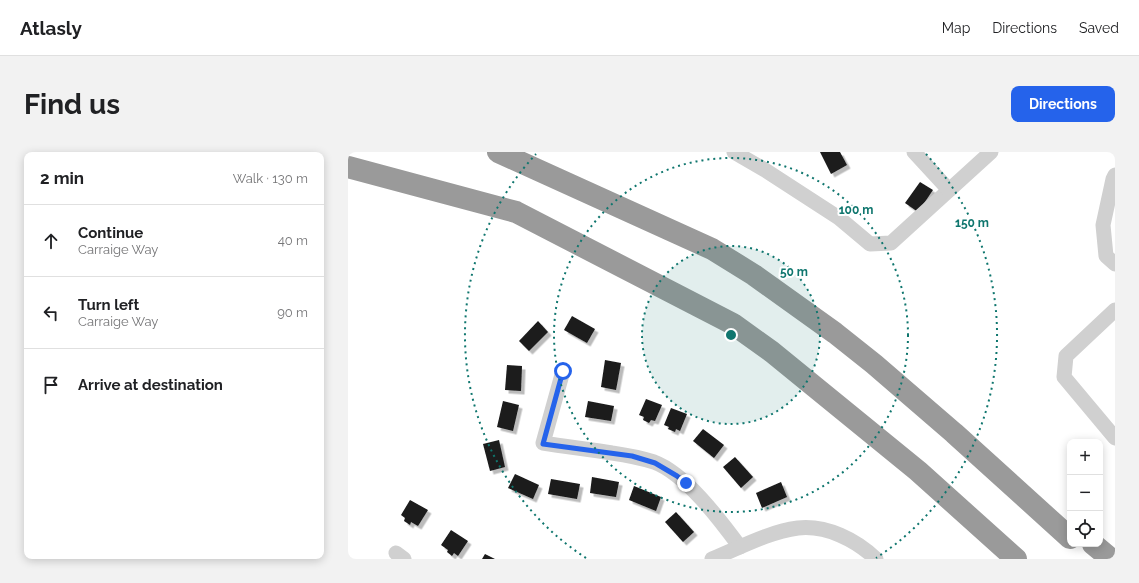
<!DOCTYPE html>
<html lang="en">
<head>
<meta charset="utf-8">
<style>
	body { margin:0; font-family:Raleway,sans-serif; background:#f2f2f2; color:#202124 }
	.controls { position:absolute; right:12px; bottom:12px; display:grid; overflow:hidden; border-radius:8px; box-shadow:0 2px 10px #0003 }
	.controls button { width:36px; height:36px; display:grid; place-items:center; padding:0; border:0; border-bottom:1px solid #e0e0e0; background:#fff; color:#202124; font:20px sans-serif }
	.stop { position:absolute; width:12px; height:12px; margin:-9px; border:3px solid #2563eb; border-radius:50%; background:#fff }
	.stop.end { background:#2563eb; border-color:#fff; box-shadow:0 1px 4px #0008 }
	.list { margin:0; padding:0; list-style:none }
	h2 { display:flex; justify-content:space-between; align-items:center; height:52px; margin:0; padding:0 16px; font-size:17px }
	h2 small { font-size:13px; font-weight:400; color:#757577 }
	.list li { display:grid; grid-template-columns:26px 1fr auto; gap:12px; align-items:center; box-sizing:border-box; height:72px; padding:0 16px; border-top:1px solid #e0e0e0 }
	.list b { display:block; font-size:15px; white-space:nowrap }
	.list p { margin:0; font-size:13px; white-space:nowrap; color:#757577 }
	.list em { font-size:13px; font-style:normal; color:#757577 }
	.icon { flex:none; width:22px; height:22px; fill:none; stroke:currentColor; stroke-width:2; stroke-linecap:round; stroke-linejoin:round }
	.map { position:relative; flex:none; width:767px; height:407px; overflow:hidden; border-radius:8px }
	header { display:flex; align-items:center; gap:24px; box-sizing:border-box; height:56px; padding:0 20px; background:#fff; border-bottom:1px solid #e0e0e0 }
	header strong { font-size:19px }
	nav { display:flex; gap:22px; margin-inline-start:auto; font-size:14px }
	.intro { display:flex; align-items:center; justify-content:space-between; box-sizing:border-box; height:96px; padding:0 24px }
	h1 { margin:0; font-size:28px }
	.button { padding:10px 18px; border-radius:8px; background:#2563eb; color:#fff; font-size:14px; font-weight:700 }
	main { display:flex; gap:24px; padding:0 24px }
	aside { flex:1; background:#fff; border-radius:8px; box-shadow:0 2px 10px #0003 }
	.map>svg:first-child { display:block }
	.building { fill:#1a1a1a; filter:url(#shadow) }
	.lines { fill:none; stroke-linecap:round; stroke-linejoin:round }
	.minor { stroke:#d0d0d0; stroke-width:15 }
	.highway { stroke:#9a9a9a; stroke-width:22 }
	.route { stroke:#2563eb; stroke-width:5 }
	.ring { fill:none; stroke:#0f766e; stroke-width:2; stroke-dasharray:2 4 }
	.centre { fill:#0f766e; stroke:#fff; stroke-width:2 }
	.ring-label { font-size:12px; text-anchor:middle; font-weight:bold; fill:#0f766e; stroke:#fff; stroke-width:4; stroke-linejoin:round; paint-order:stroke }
</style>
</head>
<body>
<header>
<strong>Atlasly</strong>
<nav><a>Map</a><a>Directions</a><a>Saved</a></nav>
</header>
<div class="intro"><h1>Find us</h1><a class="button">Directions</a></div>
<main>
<aside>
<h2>2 min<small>Walk · 130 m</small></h2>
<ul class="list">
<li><svg class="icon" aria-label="ahead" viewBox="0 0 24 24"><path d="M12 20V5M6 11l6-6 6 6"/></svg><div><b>Continue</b><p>Carraige Way</p></div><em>40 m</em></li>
<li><svg class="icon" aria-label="left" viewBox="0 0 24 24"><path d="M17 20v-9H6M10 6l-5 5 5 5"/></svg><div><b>Turn left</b><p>Carraige Way</p></div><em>90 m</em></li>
<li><svg class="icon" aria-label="arrive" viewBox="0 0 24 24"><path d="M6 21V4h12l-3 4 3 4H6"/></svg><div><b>Arrive at destination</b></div></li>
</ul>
</aside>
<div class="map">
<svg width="767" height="407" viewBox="0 0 767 407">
	<defs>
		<filter id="shadow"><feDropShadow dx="3.5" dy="3.5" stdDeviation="0" flood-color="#0004"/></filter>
	</defs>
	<rect width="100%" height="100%" fill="#fff"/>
	<g class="building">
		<path d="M472,0H492L499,13L483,22Z"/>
		<path d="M572,30L585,38L570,60L557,51Z"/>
		<path d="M224,164L247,177L239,191L216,178Z"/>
		<path d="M190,169L200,180L181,199L171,189Z"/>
		<path d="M257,208L273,211L268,238L253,235Z"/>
		<path d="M159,213L174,214L173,239L157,238Z"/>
		<path d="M298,247L314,253L307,269L303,268L301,271L295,268L296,265L291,263Z"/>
		<path d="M155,249L171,253L165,279L149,275Z"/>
		<path d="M240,249L266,254L263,269L237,265Z"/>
		<path d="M323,256L339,262L332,279L328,277L327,280L320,277L321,275L316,273Z"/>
		<path d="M355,277L376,293L366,306L345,289Z"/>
		<path d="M151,288L157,315L142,319L135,292Z"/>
		<path d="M387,305L405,325L393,336L375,315Z"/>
		<path d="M167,322L191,333L185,347L160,336Z"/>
		<path d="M244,325L271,330L268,345L242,341Z"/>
		<path d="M203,327L232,332L229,347L200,342Z"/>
		<path d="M433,330L439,345L414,356L408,341Z"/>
		<path d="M286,334L313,345L308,359L281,348Z"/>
		<path d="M62,348L80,358L70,374L63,370L62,373L56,369L57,366L53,363Z"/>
		<path d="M328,360L346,380L335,390L317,370Z"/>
		<path d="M103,378L120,389L110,404L106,401L104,404L99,400L100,398L93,393Z"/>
		<path d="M137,402L147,407H134Z"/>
	</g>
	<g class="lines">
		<g class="minor">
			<path d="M386,0L417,18L491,66L522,92L543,91L643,0"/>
			<path d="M566,0L601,38"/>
			<path d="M767,23L765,27L755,73L758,104L767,112"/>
			<path d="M767,158L718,204L716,225L767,286"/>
			<path d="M215,219L195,291C218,295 241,297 264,301C278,303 293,306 306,310C338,322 372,368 392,395"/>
			<path d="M48,401L56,407"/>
			<path d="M364,407C391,396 420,380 450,376C479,373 508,388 528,407"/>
		</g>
		<g class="highway">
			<path d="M150,0L364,97L406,123L487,181L526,212L606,281L722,386"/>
			<path d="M0,15L168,60L385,172L424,200L570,319L668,407"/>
			<path d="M745,392L763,407"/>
		</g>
	</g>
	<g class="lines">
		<path class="route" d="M215,219L195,292L284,304L307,311L329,324L338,331"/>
	</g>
	<circle cx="383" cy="183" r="89" fill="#0f766e" fill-opacity=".12"/>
	<g class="ring">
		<circle cx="383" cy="183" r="89"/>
		<circle cx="383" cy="183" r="177"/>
		<path d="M238 406A266 266 0 0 1 188 2M578 2A266 266 0 0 1 528 406"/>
	</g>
	<circle cx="383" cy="183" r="6" class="centre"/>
	<g class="ring-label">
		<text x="508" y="62">100 m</text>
		<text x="624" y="75">150 m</text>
		<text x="446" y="124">50 m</text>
	</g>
</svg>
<div class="controls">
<button>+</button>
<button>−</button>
<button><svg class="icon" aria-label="locate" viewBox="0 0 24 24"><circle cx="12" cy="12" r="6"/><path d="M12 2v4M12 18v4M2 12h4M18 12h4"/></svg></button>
</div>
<div class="stop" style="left:215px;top:219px"></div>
<div class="stop end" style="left:338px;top:331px"></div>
</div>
</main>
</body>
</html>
